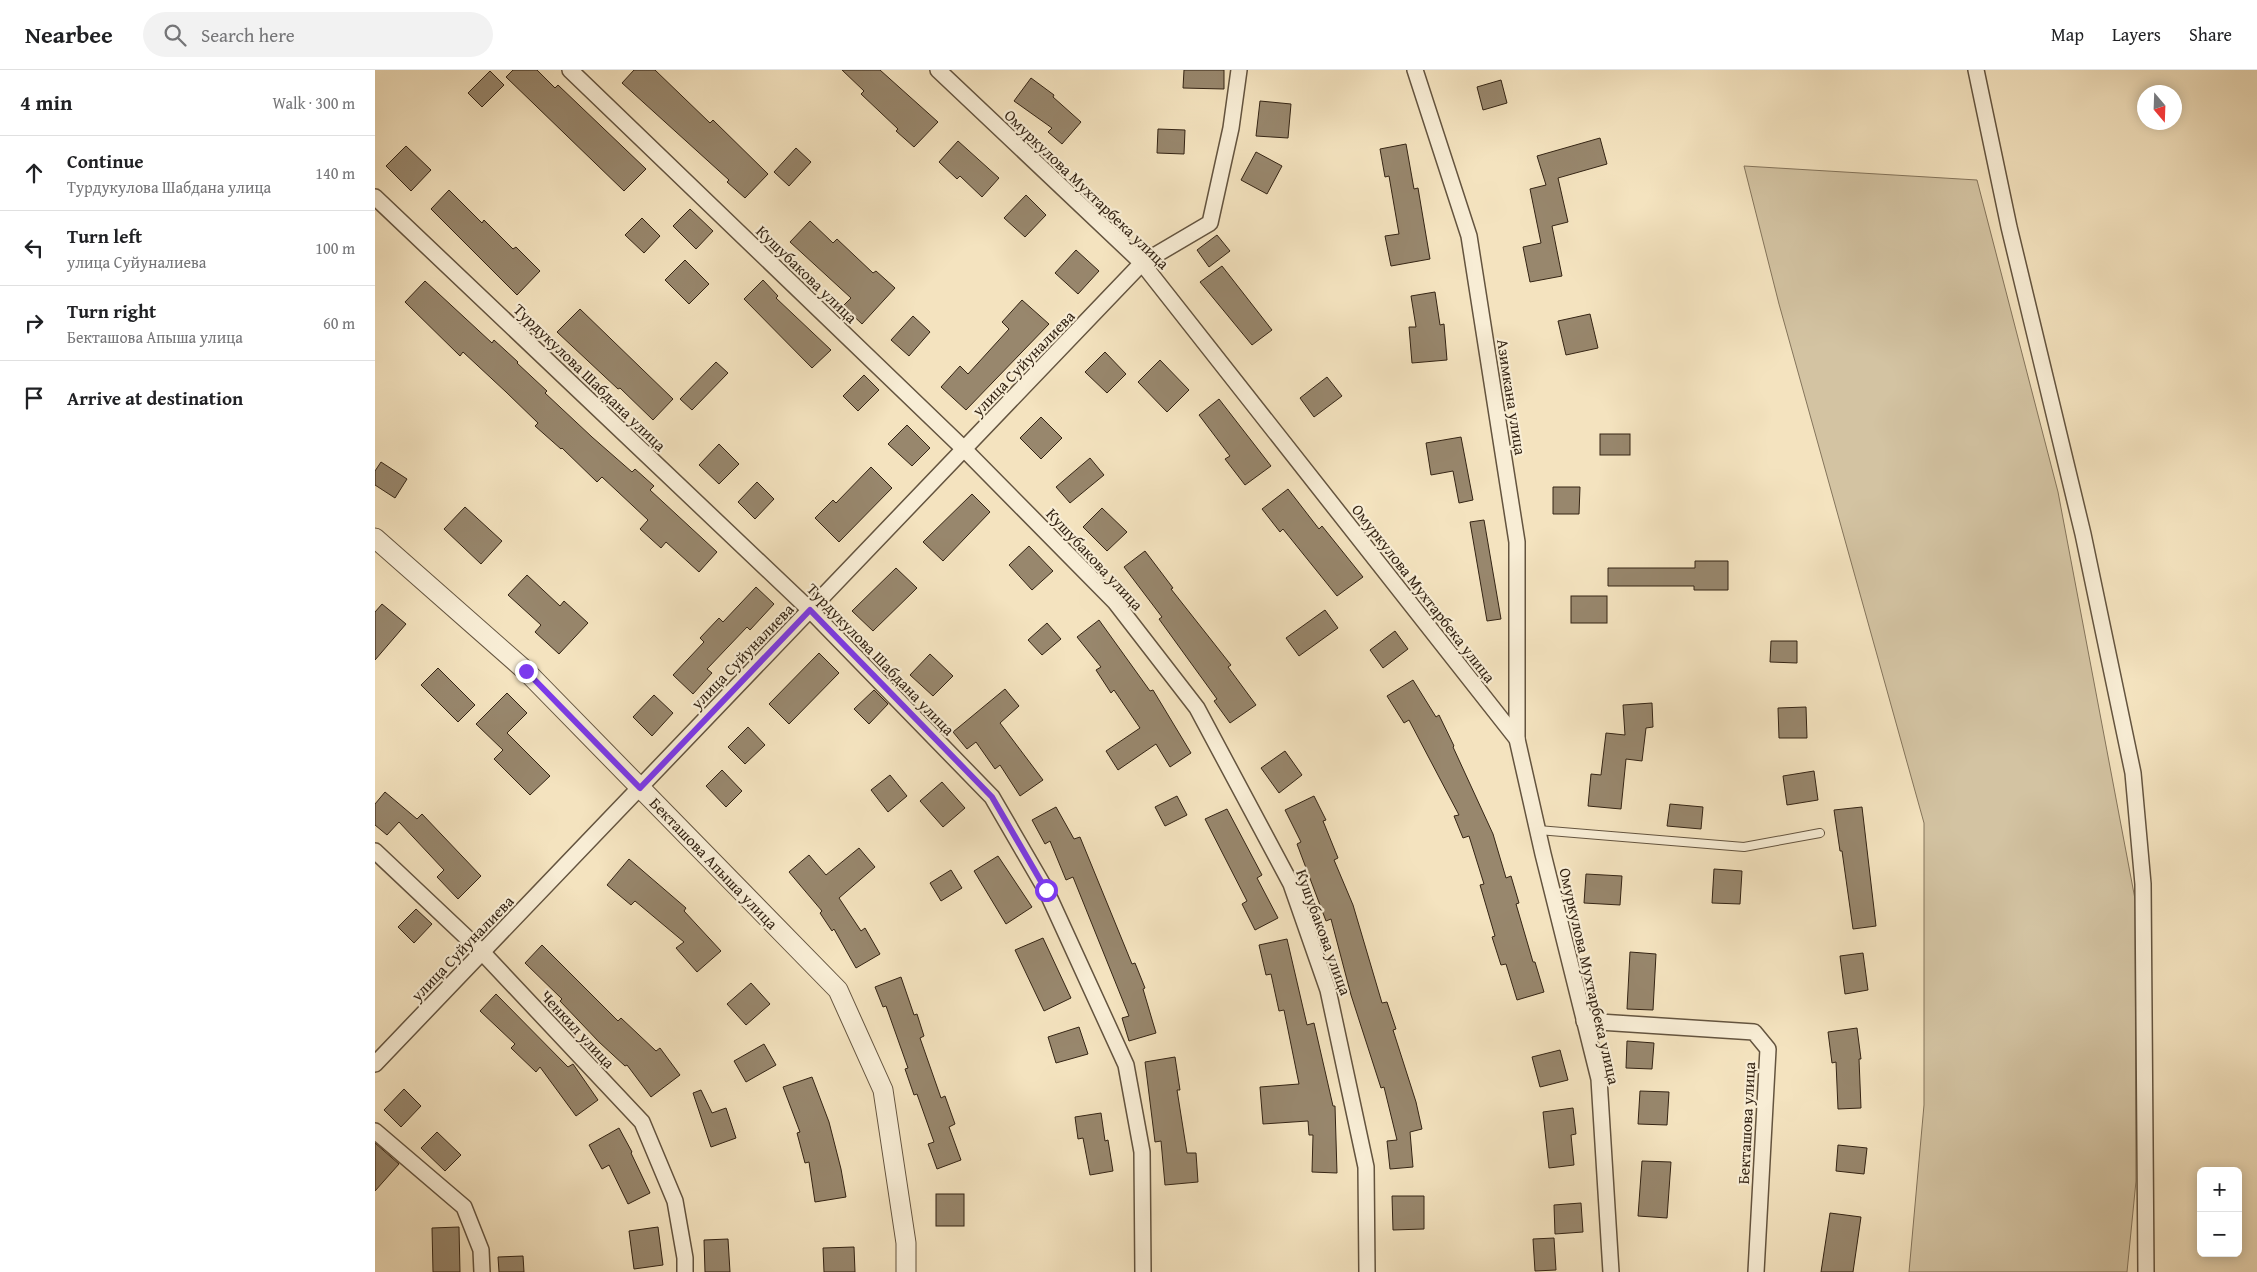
<!DOCTYPE html>
<html lang="en">
<head>
<meta charset="utf-8">
<style>
	body { margin:0; font-family:"Gentium Book Plus",serif; background:#f2f2f2; color:#202124 }
	.controls { position:absolute; right:15px; bottom:15px; display:grid; overflow:hidden; border-radius:8px; box-shadow:0 2px 12px #0003 }
	.controls button { width:45px; height:45px; display:grid; place-items:center; padding:0; border:0; border-bottom:1px solid #e0e0e0; background:#fff; color:#202124; font:25px sans-serif }
	.compass { position:absolute; left:1762px; top:15px; width:45px; height:45px; border-radius:50%; background:#fff; box-shadow:0 2px 12px #0003; rotate:161deg }
	.stop { position:absolute; width:15px; height:15px; margin:-11px; border:4px solid #7c3aed; border-radius:50%; background:#fff }
	.stop.end { background:#7c3aed; border-color:#fff; box-shadow:0 1px 5px #0008 }
	.list { margin:0; padding:0; list-style:none }
	h2 { display:flex; justify-content:space-between; align-items:center; height:65px; margin:0; padding:0 20px; font-size:21px }
	h2 small { font-size:16px; font-weight:400; color:#757577 }
	.list li { display:grid; grid-template-columns:32px 1fr auto; gap:15px; align-items:center; box-sizing:border-box; height:75px; padding:0 20px; border-top:1px solid #e0e0e0 }
	.list b { display:block; font-size:19px; white-space:nowrap }
	.list p { margin:0; font-size:16px; white-space:nowrap; color:#757577 }
	.list em { font-size:16px; font-style:normal; color:#757577 }
	.icon { flex:none; width:28px; height:28px; fill:none; stroke:currentColor; stroke-width:2; stroke-linecap:round; stroke-linejoin:round }
	.map { position:relative; flex:none; width:1882px; height:1202px; overflow:hidden }
	header { display:flex; align-items:center; gap:30px; box-sizing:border-box; height:70px; padding:0 25px; background:#fff; border-bottom:1px solid #e0e0e0 }
	header strong { font-size:24px }
	nav { display:flex; gap:28px; margin-inline-start:auto; font-size:18px }
	.search { width:350px; height:45px; background:#f2f2f2; display:flex; align-items:center; gap:12px; box-sizing:border-box; padding:0 18px; border-radius:28px; color:#757577; font-size:19px }
	main { display:flex }
	aside { flex:1; background:#fff }
	.map>svg:first-child { display:block }
	.green { fill:#d3c3a2; stroke:#84745b }
	.building { fill:#98876d; stroke:#342414 }
	.lines { fill:none; stroke-linecap:round; stroke-linejoin:round }
	.service-casing { stroke:#64543f; stroke-width:10 }
	.minor-casing { stroke:#64543f; stroke-width:18 }
	.tertiary-casing { stroke:#64543f; stroke-width:21 }
	.service { stroke:#f8edd5; stroke-width:8 }
	.minor { stroke:#f8edd5; stroke-width:15 }
	.tertiary { stroke:#f8edd5; stroke-width:19 }
	.route { stroke:#7c3aed; stroke-width:6 }
	.labels { text-anchor:middle; dominant-baseline:central; stroke-width:4.5; stroke-linejoin:round; paint-order:stroke }
	.street-label { font-size:16px; fill:#342414; stroke:#f8edd5 }
</style>
</head>
<body>
<header>
<strong>Nearbee</strong>
<div class="search"><svg class="icon" aria-label="search" viewBox="0 0 24 24"><circle cx="10" cy="10" r="6"/><path d="M15 15l6 6"/></svg>Search here</div>
<nav><a>Map</a><a>Layers</a><a>Share</a></nav>
</header>
<main>
<aside>
<h2>4 min<small>Walk · 300 m</small></h2>
<ul class="list">
<li><svg class="icon" aria-label="ahead" viewBox="0 0 24 24"><path d="M12 20V5M6 11l6-6 6 6"/></svg><div><b>Continue</b><p>Турдукулова Шабдана улица</p></div><em>140 m</em></li>
<li><svg class="icon" aria-label="left" viewBox="0 0 24 24"><path d="M17 20v-9H6M10 6l-5 5 5 5"/></svg><div><b>Turn left</b><p>улица Суйуналиева</p></div><em>100 m</em></li>
<li><svg class="icon" aria-label="right" viewBox="0 0 24 24"><path d="M7 20v-9h11M14 6l5 5-5 5"/></svg><div><b>Turn right</b><p>Бекташова Апыша улица</p></div><em>60 m</em></li>
<li><svg class="icon" aria-label="arrive" viewBox="0 0 24 24"><path d="M6 21V4h12l-3 4 3 4H6"/></svg><div><b>Arrive at destination</b></div></li>
</ul>
</aside>
<div class="map">
<svg width="1882" height="1202" viewBox="0 0 1882 1202">
	<rect width="100%" height="100%" fill="#f4e3bf"/>
	<filter id="stains"><feTurbulence type="fractalNoise" baseFrequency=".004" numOctaves="4"/><feColorMatrix values="0 0 0 0 .2 0 0 0 0 .09 0 0 0 0 .02 0 0 0 .5 -.17"/></filter>
	<radialGradient id="worn" r=".72"><stop offset=".6" stop-color="#630" stop-opacity="0"/><stop offset="1" stop-color="#630" stop-opacity=".3"/></radialGradient>
	<path class="green" d="M1369,96L1602,110L1683,422L1760,829L1761,1111L1752,1202H1534L1549,1035V753L1404,234Z"/>
	<g class="building">
		<path d="M138,0H162L180,18L183,15L271,99L249,121L131,7Z"/>
		<path d="M259,0H280L335,53L338,50L393,104L370,128L352,112L354,110L247,13Z"/>
		<path d="M467,0H505L563,52L539,77L521,61L523,59L486,24L489,21Z"/>
		<path d="M809,0H849V19L808,18Z"/>
		<path d="M115,1L129,15L107,37L93,23Z"/>
		<path d="M656,8L679,25L678,27L706,52L687,74L673,62L677,58L639,31Z"/>
		<path d="M1126,10L1132,33L1108,40L1102,17Z"/>
		<path d="M885,31L916,34L913,68L881,66Z"/>
		<path d="M783,59L810,60L809,84L782,83Z"/>
		<path d="M1225,68L1232,94L1183,108L1193,152L1177,156L1187,206L1155,212L1148,177L1166,173L1155,119L1171,115L1162,86Z"/>
		<path d="M583,71L624,108L607,127L585,106L582,109L564,92Z"/>
		<path d="M1031,74L1039,119L1043,118L1055,189L1016,196L1010,166L1024,164L1014,106L1010,107L1005,79Z"/>
		<path d="M31,76L56,100L36,121L11,96Z"/>
		<path d="M421,78L436,92L414,116L399,102Z"/>
		<path d="M881,82L907,96L892,124L866,110Z"/>
		<path d="M74,120L107,153L109,150L138,179L141,177L165,201L142,225L56,139Z"/>
		<path d="M651,125L671,145L650,167L629,148Z"/>
		<path d="M315,139L338,161L321,179L298,156Z"/>
		<path d="M267,148L285,166L269,183L250,165Z"/>
		<path d="M435,151L458,173L462,169L498,203L501,201L520,218L487,254L468,236L476,228L415,172Z"/>
		<path d="M842,165L855,181L834,197L822,180Z"/>
		<path d="M701,180L724,201L703,224L680,203Z"/>
		<path d="M310,190L334,214L314,234L290,210Z"/>
		<path d="M847,196L897,260L877,275L825,212Z"/>
		<path d="M388,210L403,226L401,228L456,280L437,298L369,229Z"/>
		<path d="M50,211L117,273L119,270L143,292L142,293L172,321L170,323L217,367L257,402L260,399L279,416L275,420L342,482L324,502L291,472L286,478L265,459L273,450L227,407L222,412L187,378L186,379L160,356L163,353L131,322L88,282L85,286L30,232Z"/>
		<path d="M1060,222L1065,255L1069,254L1072,290L1037,293L1034,257H1041L1036,226Z"/>
		<path d="M647,230L674,254L591,340L566,317L585,296L593,304L634,259L627,252Z"/>
		<path d="M205,239L298,329L278,350L245,318L243,319L182,262Z"/>
		<path d="M1215,244L1223,278L1191,285L1183,251Z"/>
		<path d="M538,246L555,262L534,286L516,270Z"/>
		<path d="M730,282L751,304L732,323L710,302Z"/>
		<path d="M785,290L814,320L792,342L763,312Z"/>
		<path d="M341,292L353,303L317,340L305,329Z"/>
		<path d="M489,305L504,320L483,341L468,326Z"/>
		<path d="M952,307L967,326L939,347L925,328Z"/>
		<path d="M844,329L896,396L870,415L850,389L855,386L824,345Z"/>
		<path d="M666,347L687,368L666,389L645,368Z"/>
		<path d="M532,355L555,378L537,396L513,374Z"/>
		<rect x="1225" y="364" width="30" height="21"/>
		<path d="M1086,367L1098,430L1084,433L1078,401L1056,405L1051,373Z"/>
		<path d="M344,374L364,394L344,414L324,395Z"/>
		<path d="M715,388L729,405L695,433L681,417Z"/>
		<path d="M6,392L32,409L20,428L0,415V401Z"/>
		<path d="M496,397L517,418L464,472L440,448L458,430L461,433Z"/>
		<path d="M382,412L399,429L380,449L363,432Z"/>
		<path d="M1178,417H1205L1204,444H1178Z"/>
		<path d="M913,419L944,459L947,456L988,507L962,526L908,459L905,462L887,439Z"/>
		<path d="M597,424L615,442L568,491L548,472Z"/>
		<path d="M90,437L127,471L106,494L69,459Z"/>
		<path d="M727,438L752,462L732,481L708,457Z"/>
		<path d="M1109,450L1126,549L1112,551L1095,452Z"/>
		<path d="M654,476L678,501L657,520L634,495Z"/>
		<path d="M770,481L798,518L796,519L856,595L853,597L881,635L855,653L839,631L842,629L784,549L787,547L749,497Z"/>
		<path d="M1320,491H1353V520H1319V516H1233V498H1320Z"/>
		<path d="M521,498L542,518L498,561L477,541Z"/>
		<path d="M152,505L185,536L189,531L213,553L184,584L160,562L166,555L133,525Z"/>
		<path d="M381,517L399,534L375,560L372,557L332,599L337,603L318,624L298,605L329,572L325,568L344,548L348,552Z"/>
		<rect x="1196" y="526" width="36" height="27"/>
		<path d="M7,534L31,554L0,590V542Z"/>
		<path d="M950,540L963,558L924,586L911,568Z"/>
		<path d="M724,550L775,621L778,620L816,683L795,697L781,674L743,700L731,681L765,658L739,620L736,623L721,600L726,597L702,567Z"/>
		<path d="M672,553L686,569L667,585L653,570Z"/>
		<path d="M1020,561L1033,579L1008,598L995,580Z"/>
		<path d="M1396,571H1422V593L1395,592Z"/>
		<path d="M444,583L464,603L414,654L394,634Z"/>
		<path d="M555,584L578,606L558,626L535,605Z"/>
		<path d="M63,598L100,635L83,652L46,615Z"/>
		<path d="M1038,610L1061,647L1064,645L1079,676L1078,677L1118,764L1131,808L1136,806L1144,833L1141,834L1158,892H1160L1169,922L1142,930L1131,894L1126,895L1117,867L1120,866L1105,815L1109,814L1094,766L1088,768L1079,746L1084,745L1034,650L1029,653L1012,626Z"/>
		<path d="M630,619L644,636L625,653L668,710L645,726L625,695L620,699L601,672L592,679L578,662Z"/>
		<path d="M499,620L513,634L494,654L479,639Z"/>
		<path d="M132,623L152,643L132,663L175,706L155,725L119,689L128,680L101,654Z"/>
		<path d="M279,625L298,643L277,666L258,647Z"/>
		<path d="M1277,633L1278,657L1271,658L1267,691L1251,689L1246,739L1213,736L1216,704L1226,705L1231,663L1250,665L1248,635Z"/>
		<path d="M1431,637L1432,668H1404L1403,638Z"/>
		<path d="M373,657L390,675L370,694L353,677Z"/>
		<path d="M910,681L927,705L904,723L886,698Z"/>
		<path d="M347,700L367,721L351,737L331,716Z"/>
		<path d="M1439,701L1443,730L1412,735L1408,706Z"/>
		<path d="M515,705L532,726L513,742L496,720Z"/>
		<path d="M567,712L590,738L568,757L545,731Z"/>
		<path d="M10,722L42,749L47,744L106,806L83,829L62,807L69,800L24,752L12,765L0,755V734Z"/>
		<path d="M802,726L812,745L790,756L780,737Z"/>
		<path d="M939,726L951,750L948,751L963,788L959,790L978,835L1007,933L1012,932L1021,959L1018,960L1041,1032L1047,1059L1035,1062L1038,1097L1015,1099L1012,1071L1022,1070L1009,1017L1006,1018L976,925L956,849L951,851L922,774L926,772L910,740Z"/>
		<path d="M1295,734L1328,737L1326,759L1292,756Z"/>
		<path d="M681,737L699,769L705,767L757,894L760,893L770,918L768,919L781,963L754,971L747,948L754,946L698,807L691,810L675,771L670,774L657,750Z"/>
		<path d="M1487,737L1501,856L1478,859L1467,781H1465L1459,740Z"/>
		<path d="M852,739L887,805L882,808L903,848L880,860L867,834L872,831L830,749Z"/>
		<path d="M484,778L500,797L464,828L486,861L490,858L505,884L481,898L459,859L457,861L445,843L447,841L414,802L434,785L451,805Z"/>
		<path d="M623,786L657,837L631,854L599,801Z"/>
		<path d="M254,789L311,838L309,841L346,881L322,902L301,878L309,872L260,831L256,835L232,815Z"/>
		<path d="M1339,799L1367,801L1365,834L1337,833Z"/>
		<path d="M576,800L587,818L566,831L555,813Z"/>
		<path d="M1211,804L1247,806L1245,835L1209,833Z"/>
		<path d="M41,839L57,854L39,873L23,857Z"/>
		<path d="M668,868L696,928L669,941L640,880Z"/>
		<path d="M912,869L932,955L939,953L958,1036H960L962,1103L937,1102L938,1065H934L933,1051L888,1054L885,1017L924,1014L909,940L904,941L896,904L891,905L884,875Z"/>
		<path d="M167,875L243,951L246,948L281,981L285,978L305,1005L276,1027L252,995L250,996L224,972L185,931L187,929L150,893Z"/>
		<path d="M1255,882L1281,884L1278,940L1252,939Z"/>
		<path d="M1488,883L1493,920L1470,924L1465,886Z"/>
		<path d="M526,907L539,945L542,944L549,966L545,968L566,1028L570,1026L580,1054L574,1057L586,1090L562,1099L553,1074L559,1072L542,1024L539,1025L530,999L533,998L511,936L508,937L500,917Z"/>
		<path d="M376,913L395,934L371,955L352,934Z"/>
		<path d="M121,924L193,997L198,994L223,1030L201,1046L165,997L161,1002L136,978L140,974L105,941Z"/>
		<path d="M704,957L713,984L681,993L673,967Z"/>
		<path d="M1482,958L1486,989H1484L1486,1038L1463,1039L1461,992L1457,993L1453,962Z"/>
		<path d="M1252,971L1279,973L1277,999L1251,998Z"/>
		<path d="M389,974L401,995L371,1012L359,991Z"/>
		<path d="M1185,980L1193,1010L1165,1017L1157,987Z"/>
		<path d="M800,987L805,1020H802L812,1083H821L823,1112L790,1115L786,1071L780,1072L770,992Z"/>
		<path d="M437,1007L454,1052L466,1099L471,1127L440,1132L434,1092L430,1093L422,1063L425,1062L408,1017Z"/>
		<path d="M29,1019L46,1036L26,1057L9,1040Z"/>
		<path d="M326,1020L337,1043L351,1038L361,1068L336,1077L318,1023Z"/>
		<path d="M1265,1021L1294,1022L1292,1055L1263,1054Z"/>
		<path d="M1198,1038L1201,1064L1196,1065L1199,1095L1174,1098L1168,1042Z"/>
		<path d="M726,1043L730,1071L733,1070L738,1101L715,1105L708,1068L703,1069L700,1047Z"/>
		<path d="M244,1058L257,1082L256,1083L275,1123L253,1134L234,1095L227,1099L214,1075Z"/>
		<path d="M62,1062L86,1085L70,1101L46,1078Z"/>
		<path d="M0,1073L24,1094L0,1121Z"/>
		<path d="M1463,1075L1492,1078L1489,1104L1461,1101Z"/>
		<path d="M1267,1091L1296,1092L1292,1148L1263,1146Z"/>
		<rect x="561" y="1124" width="28" height="32"/>
		<path d="M1017,1126H1049V1159L1018,1160Z"/>
		<path d="M1206,1133L1208,1162L1180,1164L1179,1135Z"/>
		<path d="M1455,1143L1486,1147L1478,1202H1446Z"/>
		<path d="M84,1157L85,1202H58L57,1158Z"/>
		<path d="M283,1157L288,1195L259,1199L254,1161Z"/>
		<path d="M1179,1168L1181,1200L1160,1201L1158,1169Z"/>
		<path d="M353,1169L355,1202H330L329,1170Z"/>
		<path d="M479,1177L480,1202H449L448,1178Z"/>
		<path d="M148,1186L149,1202H124L123,1187Z"/>
	</g>
	<g class="lines">
		<g class="service-casing">
			<path id="service" d="M1163,760L1369,777L1445,763"/>
		</g>
		<g class="minor-casing">
			<g id="minor">
				<path d="M195,0L589,379L740,532L822,638L916,814L953,920L991,1097L992,1202"/>
				<path d="M563,0L767,193L1142,669L1168,784L1224,1009L1236,1202"/>
				<path d="M1040,0L1094,166L1142,472V669"/>
				<path d="M1601,0L1634,157L1708,464L1758,703L1768,814L1771,1202"/>
				<path d="M0,127L435,540L617,727L671,820L751,995L767,1082L768,1202"/>
				<path d="M0,781L107,882L267,1052L300,1131L310,1188V1202"/>
				<path d="M1209,951L1379,962L1393,979L1381,1202"/>
				<path d="M0,994L767,193L835,153L856,58L864,0"/>
				<path d="M0,1061L89,1137L106,1180L107,1202"/>
			</g>
		</g>
		<g class="tertiary-casing">
			<path id="tertiary" d="M0,468L151,601L463,920L508,1020L531,1173V1202"/>
		</g>
		<use href="#service" class="service"/>
		<use href="#minor" class="minor"/>
		<use href="#tertiary" class="tertiary"/>
	</g>
	<g class="lines">
		<path class="route" d="M151,601L265,718L435,540L617,727L671,820"/>
	</g>
	<g class="labels">
		<g class="street-label">
			<text transform="translate(712 119) rotate(44)">Омуркулова Мухтарбека улица</text>
			<text transform="translate(432 204) rotate(44)">Кушубакова улица</text>
			<text transform="translate(648 293) rotate(-46)">улица Суйуналиева</text>
			<text transform="translate(215 307) rotate(44)">Турдукулова Шабдана улица</text>
			<text transform="translate(1137 327) rotate(81)">Азимкана улица</text>
			<text transform="translate(720 489) rotate(47)">Кушубакова улица</text>
			<text transform="translate(1049 523) rotate(52)">Омуркулова Мухтарбека улица</text>
			<text transform="translate(367 586) rotate(-46)">улица Суйуналиева</text>
			<text transform="translate(506 589) rotate(46)">Турдукулова Шабдана улица</text>
			<text transform="translate(339 793) rotate(46)">Бекташова Апыша улица</text>
			<text transform="translate(949 862) rotate(70)">Кушубакова улица</text>
			<text transform="translate(87 878) rotate(-46)">улица Суйуналиева</text>
			<text transform="translate(1215 906) rotate(77)">Омуркулова Мухтарбека улица</text>
			<text transform="translate(203 959) rotate(47)">Ченкил улица</text>
			<text transform="translate(1371 1053) rotate(-87)">Бекташова улица</text>
		</g>
	</g>
	<rect width="100%" height="100%" filter="url(#stains)"/>
	<rect width="100%" height="100%" fill="url(#worn)"/>
</svg>
<div class="controls">
<button>+</button>
<button>−</button>
</div>
<svg class="compass" viewBox="-18 -18 36 36"><path d="M0-13l5 13h-10z" fill="#e53935"/><path d="M0 13l5-13h-10z" fill="#757577"/></svg>
<div class="stop" style="left:671px;top:820px"></div>
<div class="stop end" style="left:151px;top:601px"></div>
</div>
</main>
</body>
</html>
